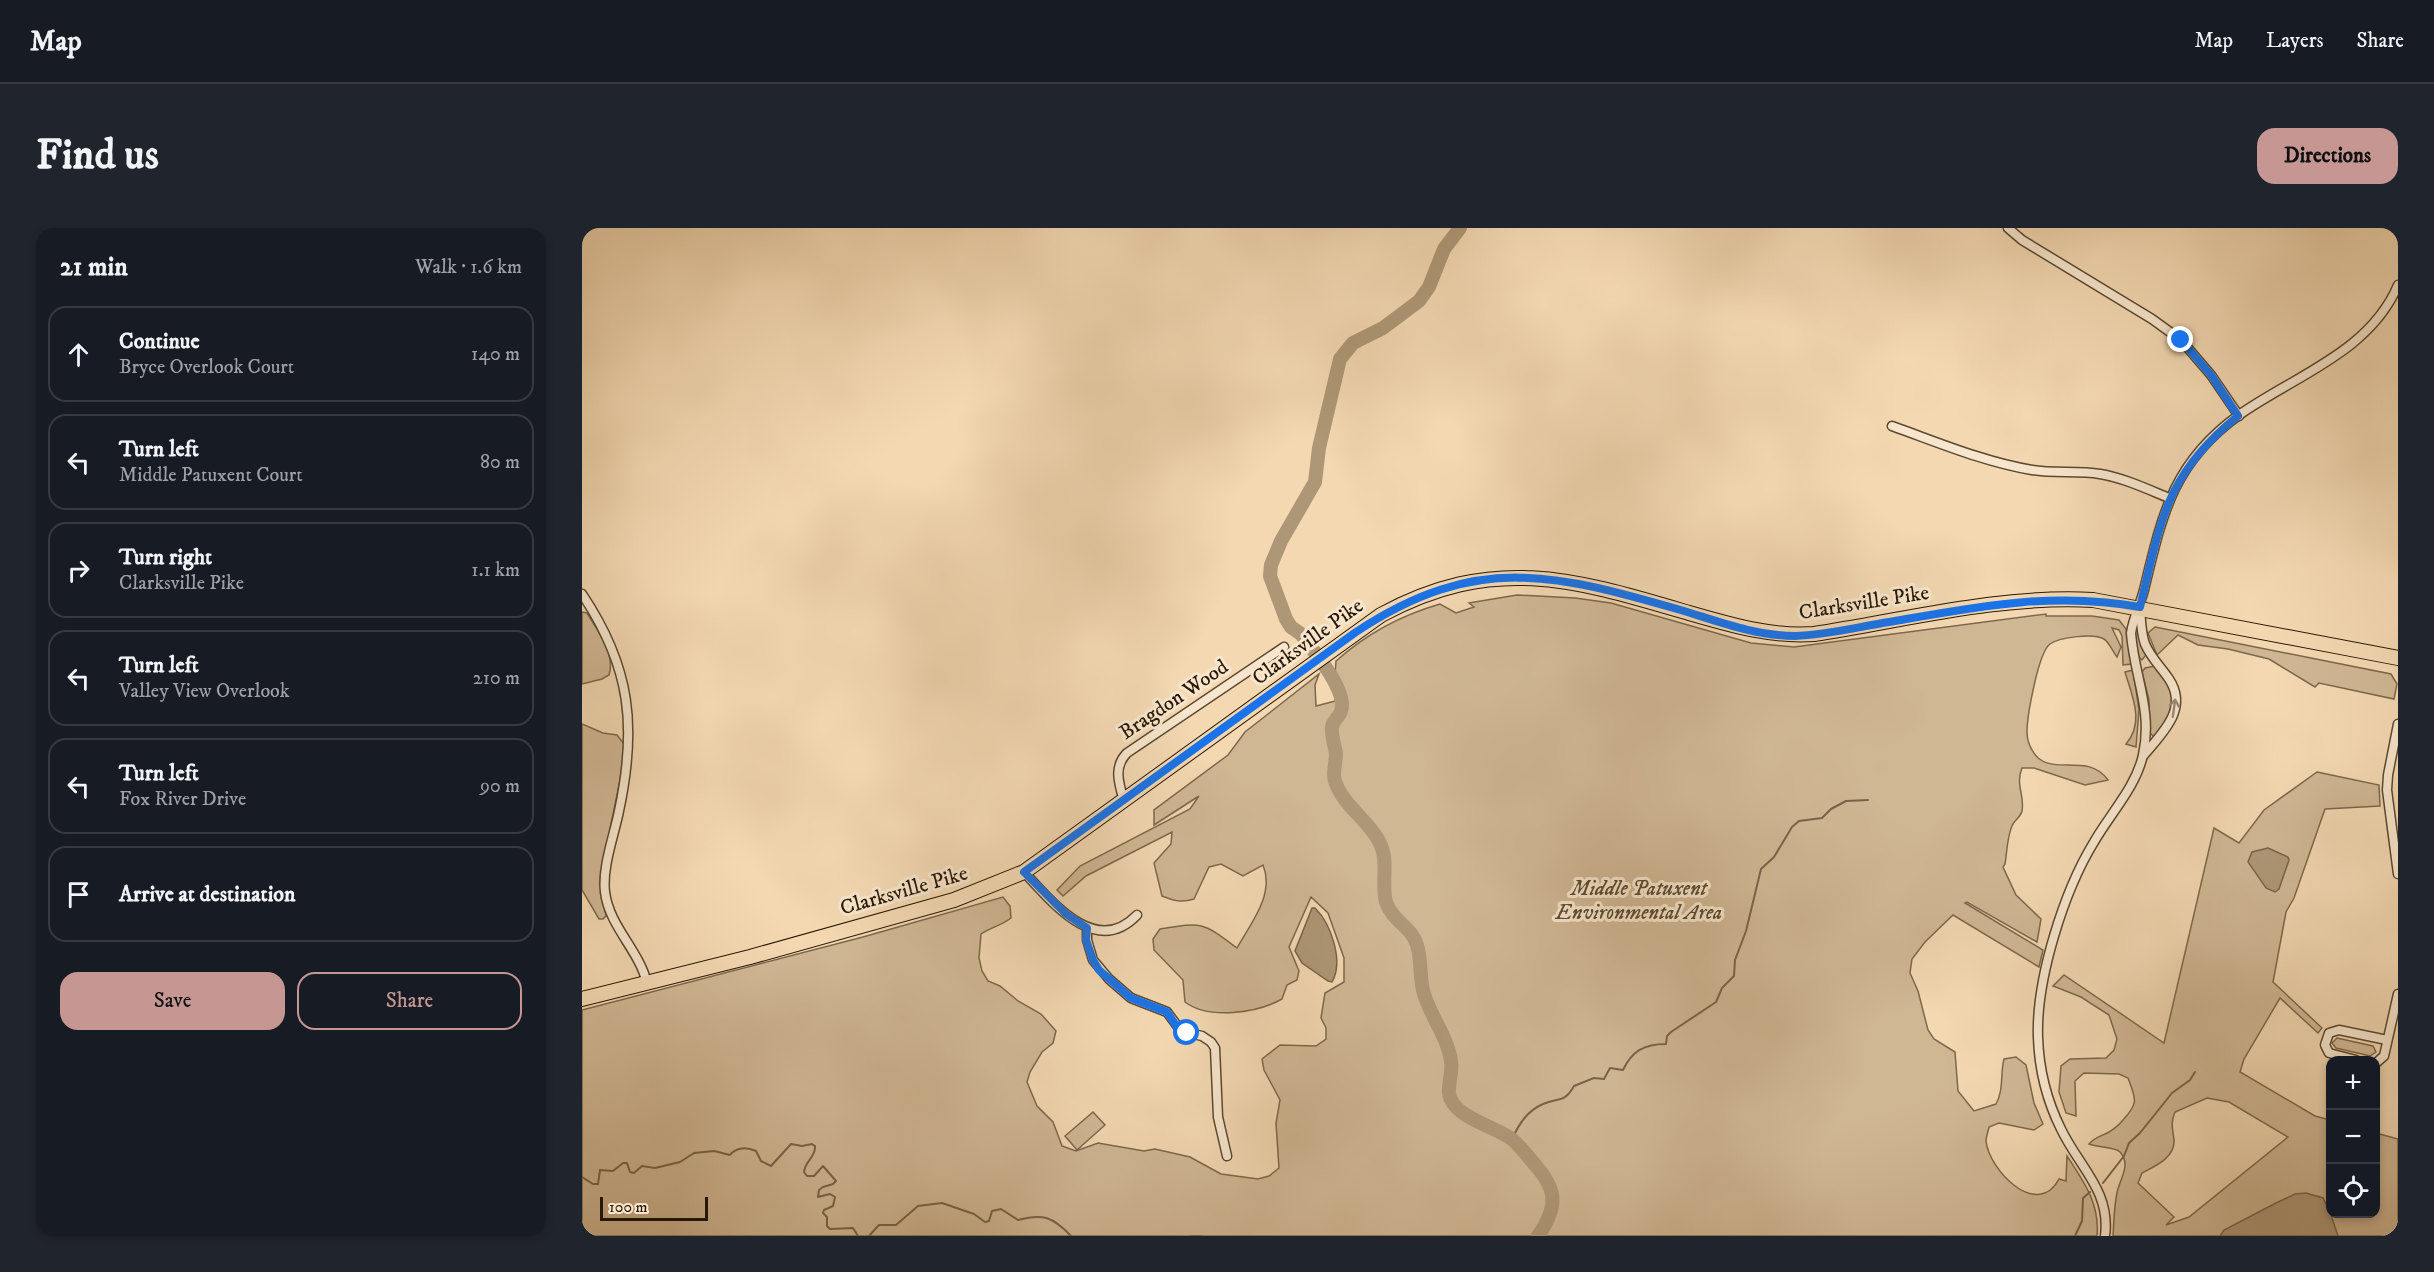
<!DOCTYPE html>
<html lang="en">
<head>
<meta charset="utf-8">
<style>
	body { margin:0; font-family:"IM FELL DW Pica",serif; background:#20242c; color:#f1f3f6 }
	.controls { position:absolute; right:18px; bottom:18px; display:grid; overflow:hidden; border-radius:12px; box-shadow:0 3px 9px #0003 }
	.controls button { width:54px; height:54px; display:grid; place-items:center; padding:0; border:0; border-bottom:2px solid #363941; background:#171b24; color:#f1f3f6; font:30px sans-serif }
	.scale { position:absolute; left:18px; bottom:15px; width:108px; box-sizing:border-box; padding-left:6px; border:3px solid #281803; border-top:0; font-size:16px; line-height:21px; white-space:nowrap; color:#281803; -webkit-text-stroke:4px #f7e6cd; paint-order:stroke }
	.stop { position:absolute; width:18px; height:18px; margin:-14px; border:4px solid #1a73e8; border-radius:50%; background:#fff }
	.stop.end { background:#1a73e8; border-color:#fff; box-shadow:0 2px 6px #0008 }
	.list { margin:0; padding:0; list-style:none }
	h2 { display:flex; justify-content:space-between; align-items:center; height:78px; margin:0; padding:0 24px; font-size:26px }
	h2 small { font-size:20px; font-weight:400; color:#9ea1a6 }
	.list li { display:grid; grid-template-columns:39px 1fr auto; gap:18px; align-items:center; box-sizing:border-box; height:96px; margin:0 12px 12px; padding:0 12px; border:2px solid #363941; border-radius:18px }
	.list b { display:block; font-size:22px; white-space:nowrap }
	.list p { margin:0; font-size:20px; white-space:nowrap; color:#9ea1a6 }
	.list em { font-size:20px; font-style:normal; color:#9ea1a6 }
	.actions { display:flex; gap:12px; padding:18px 24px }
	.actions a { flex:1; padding:14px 0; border:2px solid #c59692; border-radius:18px; text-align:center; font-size:21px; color:#c59692 }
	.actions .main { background:#c59692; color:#111 }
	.icon { flex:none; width:33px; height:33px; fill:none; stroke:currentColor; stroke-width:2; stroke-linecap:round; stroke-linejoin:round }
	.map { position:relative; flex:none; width:1816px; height:1008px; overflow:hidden; border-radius:18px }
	header { display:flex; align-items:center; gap:36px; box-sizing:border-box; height:84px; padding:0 30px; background:#171b24; border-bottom:2px solid #363941 }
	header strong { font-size:28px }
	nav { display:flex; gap:33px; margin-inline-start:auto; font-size:21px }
	.intro { display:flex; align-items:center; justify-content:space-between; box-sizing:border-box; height:144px; padding:0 36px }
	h1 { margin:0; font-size:42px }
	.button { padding:15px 27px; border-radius:18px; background:#c59692; color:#111; font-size:21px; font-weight:700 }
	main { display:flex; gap:36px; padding:0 36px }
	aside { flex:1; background:#171b24; border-radius:18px; box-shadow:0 3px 9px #0003 }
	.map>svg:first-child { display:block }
	.green { fill:#d0b794; stroke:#7c684c; stroke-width:1.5; fill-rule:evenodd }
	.water { fill:#ae9776; stroke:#786448; stroke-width:1.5 }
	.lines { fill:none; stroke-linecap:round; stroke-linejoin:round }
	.stream { stroke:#786448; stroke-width:2 }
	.river { stroke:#ae9776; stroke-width:14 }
	.street-casing { stroke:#5b482f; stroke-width:11 }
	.primary-casing { stroke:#281803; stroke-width:16 }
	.street { stroke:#f7e6cd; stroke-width:8 }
	.primary { stroke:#f3d8b2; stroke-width:14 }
	.oneway { stroke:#9a8972 }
	.route { stroke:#1a73e8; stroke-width:8 }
	.labels { text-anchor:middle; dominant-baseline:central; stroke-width:6; stroke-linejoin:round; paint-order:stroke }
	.street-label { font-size:21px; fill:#281803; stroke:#f7e6cd }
	.park-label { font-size:21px; font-style:italic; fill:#5a482e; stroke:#f7e6cd }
</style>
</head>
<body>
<header>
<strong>Map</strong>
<nav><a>Map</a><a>Layers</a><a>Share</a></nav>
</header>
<div class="intro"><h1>Find us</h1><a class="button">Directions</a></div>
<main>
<aside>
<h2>21 min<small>Walk · 1.6 km</small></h2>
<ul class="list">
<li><svg class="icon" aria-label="ahead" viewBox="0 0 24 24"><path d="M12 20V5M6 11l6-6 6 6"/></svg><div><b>Continue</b><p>Bryce Overlook Court</p></div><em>140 m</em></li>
<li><svg class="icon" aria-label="left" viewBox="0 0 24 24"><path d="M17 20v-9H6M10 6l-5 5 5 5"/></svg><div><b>Turn left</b><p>Middle Patuxent Court</p></div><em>80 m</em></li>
<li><svg class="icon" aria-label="right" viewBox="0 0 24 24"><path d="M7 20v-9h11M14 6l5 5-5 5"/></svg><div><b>Turn right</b><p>Clarksville Pike</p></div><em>1.1 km</em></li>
<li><svg class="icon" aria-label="left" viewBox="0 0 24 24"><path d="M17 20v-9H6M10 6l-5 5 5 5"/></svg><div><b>Turn left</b><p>Valley View Overlook</p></div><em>210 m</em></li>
<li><svg class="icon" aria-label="left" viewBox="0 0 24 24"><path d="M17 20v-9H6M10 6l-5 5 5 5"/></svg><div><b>Turn left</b><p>Fox River Drive</p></div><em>90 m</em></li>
<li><svg class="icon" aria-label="arrive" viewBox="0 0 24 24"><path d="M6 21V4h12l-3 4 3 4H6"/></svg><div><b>Arrive at destination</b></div></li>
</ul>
<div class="actions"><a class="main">Save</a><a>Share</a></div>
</aside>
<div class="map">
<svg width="1816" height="1008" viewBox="0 0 1816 1008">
	<rect width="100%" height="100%" fill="#f3d8b2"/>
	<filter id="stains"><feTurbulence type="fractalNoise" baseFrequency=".00333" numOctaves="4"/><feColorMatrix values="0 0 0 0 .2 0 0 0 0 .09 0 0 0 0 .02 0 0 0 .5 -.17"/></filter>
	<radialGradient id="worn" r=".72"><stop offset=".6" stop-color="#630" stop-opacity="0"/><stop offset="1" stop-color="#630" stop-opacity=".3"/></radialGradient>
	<g class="green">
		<path d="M935,367L993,370L1029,375L1169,415L1212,419L1464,386V388H1510L1537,392L1544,401L1550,436L1541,437L1540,408L1537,402L1530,400L1539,419L1535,429C1531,424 1527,414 1522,411C1512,405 1478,409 1468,416C1456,425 1445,489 1445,504C1445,510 1447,517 1450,522C1466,552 1505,522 1526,552L1503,557L1452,540H1440C1433,557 1443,567 1440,583C1439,589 1432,592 1430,598C1425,609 1425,625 1423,636L1421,639L1434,667L1459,691L1455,714L1385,674L1383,675L1461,722L1457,739L1371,687L1343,714L1330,731L1328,745L1336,763L1346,802L1352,811L1373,824L1376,863L1392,883L1414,876C1422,862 1418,846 1422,831L1434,829L1444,837L1452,875L1461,896L1452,902L1417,895L1407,899C1406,904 1404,909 1404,913C1407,942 1455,992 1477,951L1484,953L1485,928C1502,954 1518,976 1515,1008H0V782L281,709L421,669L428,678L429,690C419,698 409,699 399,706L397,730L400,743L406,753L418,758L436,773L459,786L474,803L471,815L460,824L448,844L445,854L455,878L471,894L480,918L494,923L516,915L562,923L573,921L608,929L639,946L676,951L687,948L697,940L694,895L698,872L682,842L680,831L698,817L734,818L744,811V800L739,790L743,765L762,754V730L746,685L729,669L707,719L717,743L715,752L705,757L700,771C675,785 627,792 603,774L601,752L572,722L571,711L578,701C622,694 620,694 655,720C669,695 693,666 681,637L661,648L639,636L627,639L612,671C600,675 592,673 580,668L572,635L589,616L590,604L504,648L481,668L475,662L498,638L608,581L617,568L572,597V582L646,527L663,504L737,446L733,457L734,478L761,471L753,448L754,433C783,407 820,387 858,376L874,385L892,379L887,375Z"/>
		<path d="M0,384L5,385C15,402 34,426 27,447L20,451L0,456Z"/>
		<path d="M1553,395H1557L1559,415L1564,427L1560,432L1557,429L1553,414Z"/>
		<path d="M1573,399L1809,446L1815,456L1812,471L1737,455L1733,459L1687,431L1646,421L1616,417L1596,407L1575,427L1566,405Z"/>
		<path d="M1573,438C1596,469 1596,476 1574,507L1571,508L1567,504V472L1560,444L1563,440Z"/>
		<path d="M1551,442L1557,482L1554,519L1544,516C1563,494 1550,468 1543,444Z"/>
		<path d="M0,496L21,505L35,507L42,516L39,547L18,651L24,688L21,691H17L0,662Z"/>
		<path d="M1735,544L1797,557L1798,578L1743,581L1712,670L1704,684L1691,754L1740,800L1736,805L1698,770L1662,831L1658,844L1733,888L1748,892V986H1794V905L1816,911V1008H1531C1532,994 1532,978 1535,965C1537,952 1550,937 1538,924C1532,918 1516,920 1507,916C1514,908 1518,909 1527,904C1532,901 1537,897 1541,892C1557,875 1554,871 1546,850L1537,846L1502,845L1493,853L1494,888L1484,885L1477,864L1479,838L1488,831L1524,830L1532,822L1535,811L1527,787L1499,769L1471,758L1482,747L1582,815L1632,600L1657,615L1682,582ZM1625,870L1647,874L1706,909L1607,989L1584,997L1592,989L1556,955L1560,945C1573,938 1593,930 1592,912C1591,901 1588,896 1593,884Z"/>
		<path d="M1755,810L1791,818L1794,824L1788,828L1754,820L1750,815Z"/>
		<path d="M511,884L523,897L495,922L483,908Z"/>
	</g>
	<g class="water">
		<path d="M1686,620L1706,629L1707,632L1697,661L1693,664L1684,660L1666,634L1670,624Z"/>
		<path d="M730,680H733C749,696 762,733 750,754L746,753L720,735L713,723Z"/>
		<path d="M1724,965L1741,970L1748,984L1756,1008H1638L1642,1002L1694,975L1713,966Z"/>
	</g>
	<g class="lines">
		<g class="stream">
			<path d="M930,911C937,896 945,883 961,876C976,869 982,876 992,858L1012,850L1022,851L1028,840L1041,842C1050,823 1062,816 1084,816L1085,808L1089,804L1134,774L1140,760L1152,748L1153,732L1164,703L1179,641L1192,629L1210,599L1217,593L1240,590L1249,581L1264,573L1286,572"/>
			<path d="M0,949L11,956H16L18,942L31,943L41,935H45L48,944L52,945L60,938L73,940L98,934L112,925L132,923L148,927C154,919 165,919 174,923L179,933L189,938L209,916L220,918L230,916L233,918C234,929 223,933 222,944L225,948H232L241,938L254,953L251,956L241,959L237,962L236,969L248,966L253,969L251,978L242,982L241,985L245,989V998L248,1001L271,1000L276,1008"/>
			<path d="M1521,955L1542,928L1547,915L1558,905L1590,865L1608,852L1613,844"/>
			<path d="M287,1008L297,997H314L336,978L360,975L392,986L403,994L407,993L410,983L419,981L436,992C461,985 471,989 489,1008"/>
			<path d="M608,1008H620"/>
			<path d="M1493,1008L1500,993L1501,970L1508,964"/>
		</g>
		<path class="river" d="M878,0L862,21L847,59L837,73L801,100L771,115L758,131L737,220L733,254L699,313L689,337L688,348L704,391L709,399L719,406C731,423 758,453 760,475C761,488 751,491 750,499C749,508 753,518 754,526C754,536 750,544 753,553C761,578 787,592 798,615C807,634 799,655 804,674C811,694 830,699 835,717C840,733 837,750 842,766C849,789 866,810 869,833C871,844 866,854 867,865C870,890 914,898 931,912C940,920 947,930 955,939C976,964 975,980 956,1008"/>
		<g class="street-casing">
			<g id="street">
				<path d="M1426,0L1440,12L1570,91L1599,112L1629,147L1657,188"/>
				<path d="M1310,198C1355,214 1402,234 1450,242C1472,246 1496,242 1518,246C1542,250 1565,261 1587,270"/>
				<path d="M0,366C49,439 55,499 37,583C32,608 20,639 23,664C27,698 57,722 65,755"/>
				<path d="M1558,380C1559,392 1559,405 1563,416C1569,430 1579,439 1587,451C1607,481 1580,505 1562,527"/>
				<path d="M1816,496L1806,547L1805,562L1816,646"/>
				<path d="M542,573C537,556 531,539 545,525L702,419"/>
				<path d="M442,644C470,674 514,730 555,687"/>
				<path d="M505,700V712L511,732L527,751L549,770L585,784L599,803L620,808L629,814L633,820L636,889L645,928"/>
				<path d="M1774,832L1747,825L1743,817L1747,805L1757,802L1805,812"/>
				<path d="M1794,835L1802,828L1816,766"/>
				<path d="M1523,1008C1529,963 1497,939 1479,901C1465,873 1457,841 1456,809C1454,751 1482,663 1512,614C1528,586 1554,559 1561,527C1571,482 1552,448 1549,405C1551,391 1558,377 1562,362C1580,288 1590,235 1657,187C1712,148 1788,124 1816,57"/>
			</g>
		</g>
		<g class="primary-casing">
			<path id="primary" d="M0,771L168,729L372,672L442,644L799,387C912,326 992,351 1107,385C1149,397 1188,409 1232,406C1324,392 1417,367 1511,372L1816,430"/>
		</g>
		<use href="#street" class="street"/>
		<use href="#primary" class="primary"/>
	</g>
	<defs><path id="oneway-shaft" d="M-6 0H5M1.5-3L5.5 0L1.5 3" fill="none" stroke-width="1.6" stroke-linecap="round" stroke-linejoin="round" transform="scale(1.5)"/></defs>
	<use class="oneway" href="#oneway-shaft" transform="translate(1592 480) rotate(-82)"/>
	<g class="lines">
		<path class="route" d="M605,805L595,799L585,784L549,770L517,742L511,732L504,712L505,700L484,686L442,644L774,404C895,324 973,346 1102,383C1138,394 1175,408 1213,408C1244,407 1276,399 1307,394C1393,379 1471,363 1558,379C1579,293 1583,247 1656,188L1629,147L1599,112"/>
	</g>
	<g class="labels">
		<g class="street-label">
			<text transform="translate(1282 375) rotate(-9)">Clarksville Pike</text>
			<text transform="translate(726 414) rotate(-36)">Clarksville Pike</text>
			<text transform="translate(592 472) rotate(-34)">Bragdon Wood</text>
			<text transform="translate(322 663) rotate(-16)">Clarksville Pike</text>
		</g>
		<g class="park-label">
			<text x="1057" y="661">Middle Patuxent<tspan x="1057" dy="24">Environmental Area</tspan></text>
		</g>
	</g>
	<rect width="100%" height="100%" filter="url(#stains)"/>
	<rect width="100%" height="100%" fill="url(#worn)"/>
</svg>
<div class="controls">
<button>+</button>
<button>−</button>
<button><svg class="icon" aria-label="locate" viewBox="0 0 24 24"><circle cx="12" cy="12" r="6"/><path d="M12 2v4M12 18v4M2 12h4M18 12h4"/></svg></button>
</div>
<div class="scale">100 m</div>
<div class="stop" style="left:605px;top:805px"></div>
<div class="stop end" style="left:1599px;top:112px"></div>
</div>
</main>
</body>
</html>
